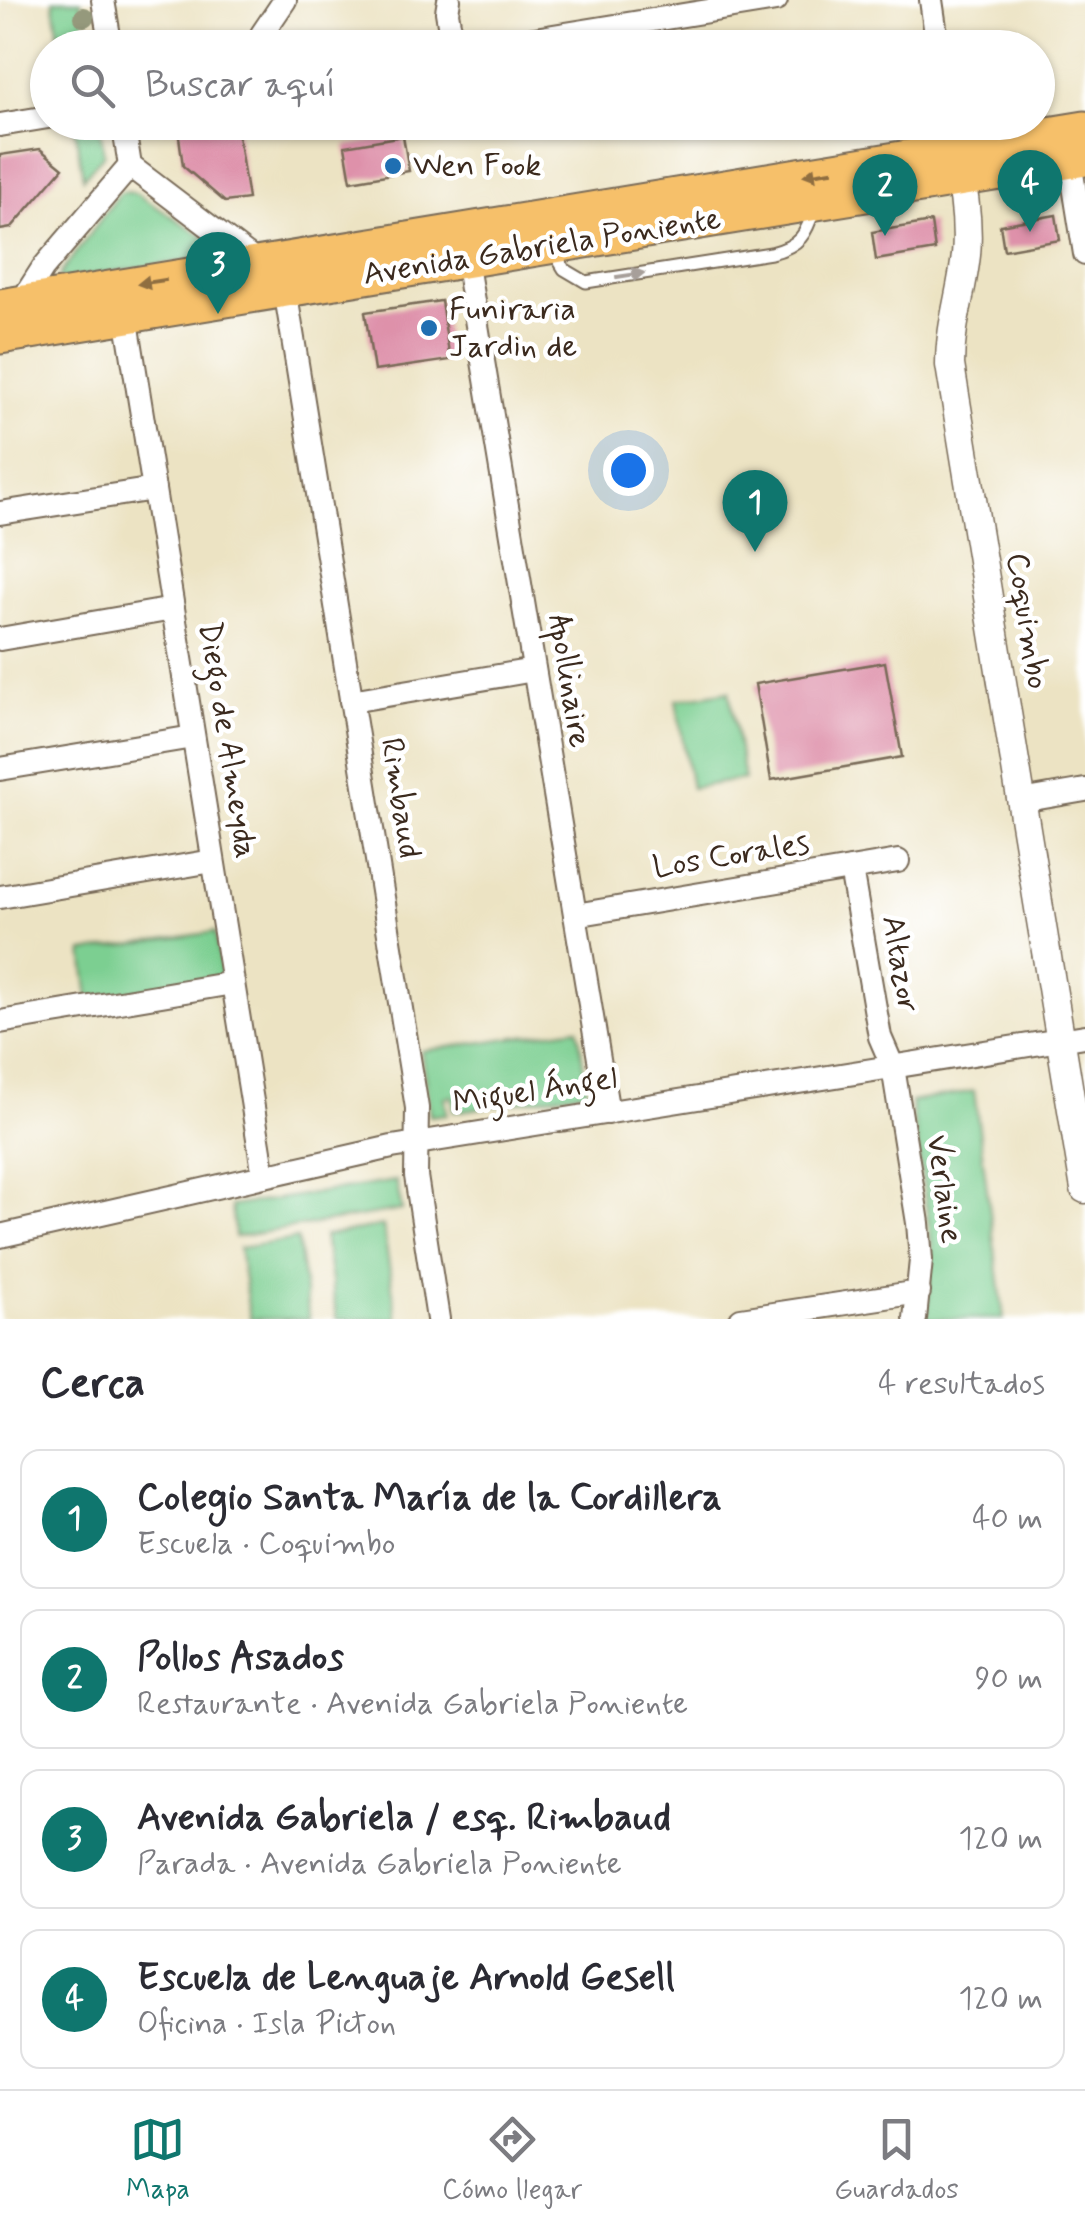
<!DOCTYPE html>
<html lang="es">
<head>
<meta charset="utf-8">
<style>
	body { margin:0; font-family:Mynerve,sans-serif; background:#f2f2f3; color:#2b2b33 }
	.you { position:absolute; left:628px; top:470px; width:35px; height:35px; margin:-25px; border:8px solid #fff; border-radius:50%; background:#1a73e8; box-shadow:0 0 0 15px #1a73e833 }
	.badge { display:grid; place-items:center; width:65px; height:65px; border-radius:50%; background:#0f766e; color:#fff; font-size:32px; font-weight:700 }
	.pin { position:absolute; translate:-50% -82px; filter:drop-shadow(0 2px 5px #0008) }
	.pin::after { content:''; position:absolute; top:52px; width:35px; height:30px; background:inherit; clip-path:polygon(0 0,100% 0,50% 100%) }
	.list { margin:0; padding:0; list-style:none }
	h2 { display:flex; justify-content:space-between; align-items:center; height:130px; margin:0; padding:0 40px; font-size:42px }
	h2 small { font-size:32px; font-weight:400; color:#7c7c81 }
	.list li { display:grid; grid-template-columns:65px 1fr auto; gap:30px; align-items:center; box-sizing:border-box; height:140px; margin:0 20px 20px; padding:0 20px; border:2px solid #e1e1e2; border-radius:20px }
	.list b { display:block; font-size:38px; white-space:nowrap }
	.list p { margin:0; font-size:32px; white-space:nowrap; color:#7c7c81 }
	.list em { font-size:32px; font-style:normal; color:#7c7c81 }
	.icon { flex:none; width:55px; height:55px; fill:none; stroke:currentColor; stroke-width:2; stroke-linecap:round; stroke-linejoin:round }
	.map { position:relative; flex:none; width:1085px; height:1319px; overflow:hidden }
	.search { position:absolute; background:#fff; box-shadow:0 2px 8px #0004; left:30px; right:30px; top:30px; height:110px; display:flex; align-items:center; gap:25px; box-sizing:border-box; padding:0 35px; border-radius:55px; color:#7c7c81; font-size:38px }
	.sheet { height:770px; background:#fff }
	nav { display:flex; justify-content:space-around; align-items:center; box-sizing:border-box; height:140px; border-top:2px solid #e1e1e2; background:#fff; font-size:28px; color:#7c7c81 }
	nav a { display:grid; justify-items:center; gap:5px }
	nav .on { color:#0f766e }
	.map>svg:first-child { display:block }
	.green { fill:#7ccf91; stroke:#5c7c58; stroke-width:2.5 }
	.building { fill:#de91aa }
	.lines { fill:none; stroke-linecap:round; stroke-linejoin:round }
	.service-casing { stroke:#796b58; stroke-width:15 }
	.minor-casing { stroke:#796b58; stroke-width:26 }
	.tertiary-casing { stroke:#796b58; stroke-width:31 }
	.primary-casing { stroke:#796b58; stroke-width:39 }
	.service { stroke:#fff; stroke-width:11 }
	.minor { stroke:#fff; stroke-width:22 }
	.tertiary { stroke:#fff; stroke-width:28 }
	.primary { stroke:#f6c06b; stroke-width:35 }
	.tree { fill:#95997b }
	.oneway { fill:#8f6e41 }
	.oneway2 { fill:#a79f9a }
	.poi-dot { fill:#1f6fb2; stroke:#fff; stroke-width:4 }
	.labels { text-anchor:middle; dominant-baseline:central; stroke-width:9; stroke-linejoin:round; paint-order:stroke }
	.poi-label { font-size:32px; fill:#3b2a1e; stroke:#fff; text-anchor:start }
	.street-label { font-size:32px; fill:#3b2a1e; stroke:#fff }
</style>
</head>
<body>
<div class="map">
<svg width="1085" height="1319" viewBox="0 0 1085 1319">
	<rect width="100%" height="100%" fill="#fff"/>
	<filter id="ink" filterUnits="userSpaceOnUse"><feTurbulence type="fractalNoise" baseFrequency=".01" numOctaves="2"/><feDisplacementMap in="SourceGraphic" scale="20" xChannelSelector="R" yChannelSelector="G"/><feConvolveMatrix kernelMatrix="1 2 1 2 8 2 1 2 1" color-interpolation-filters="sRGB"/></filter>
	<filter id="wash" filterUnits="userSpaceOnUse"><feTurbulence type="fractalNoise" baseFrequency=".0048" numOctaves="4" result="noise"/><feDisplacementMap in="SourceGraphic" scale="40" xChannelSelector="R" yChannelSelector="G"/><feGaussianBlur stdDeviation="2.25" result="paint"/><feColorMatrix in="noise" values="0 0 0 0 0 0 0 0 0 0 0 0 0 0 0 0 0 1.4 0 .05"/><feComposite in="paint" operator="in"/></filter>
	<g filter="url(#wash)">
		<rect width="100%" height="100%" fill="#ece3c3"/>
		<g class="green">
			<path d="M53,0H81L88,47H61Z"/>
			<path d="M74,123H99L104,154L83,178Z"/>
			<path d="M125,192L135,193L220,247L224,255L59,280L60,274L120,193Z"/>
			<path d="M729,691L744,779L691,788L676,700Z"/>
			<path d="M215,932L222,977L89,998L83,952Z"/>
			<path d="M578,1028L587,1091L454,1112L452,1096L445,1097L447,1114L430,1116L421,1051Z"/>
			<path d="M974,1091L1004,1319H927L932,1247L911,1102Z"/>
			<path d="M396,1181L402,1210L235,1237L231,1206Z"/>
			<path d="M383,1226L397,1319H337L324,1236Z"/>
			<path d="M297,1239L309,1319H250L239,1248Z"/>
		</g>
		<g id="blocks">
			<g class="building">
				<path d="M177,122H236L248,199L225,202L183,166Z"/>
				<path d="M403,136L409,171L351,181L345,146Z"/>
				<path d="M40,149L63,168L11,228L0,230V155Z"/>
				<path d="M1056,215L1060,240L1004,250L1000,225Z"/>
				<path d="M931,222L935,250L876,260L872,232Z"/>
				<path d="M441,301L450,360L374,371L365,312Z"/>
				<path d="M885,662L902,757L771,780L755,684Z"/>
			</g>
		</g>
	</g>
	<g filter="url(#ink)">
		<use href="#blocks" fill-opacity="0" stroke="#796b58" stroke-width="2.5"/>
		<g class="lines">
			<g class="service-casing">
				<path id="service" d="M552,249L564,269L586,282L771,253C800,246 806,235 815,207"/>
			</g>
			<g class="minor-casing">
				<g id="minor">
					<path d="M103,0L111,48"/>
					<path d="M449,0L447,12L453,48"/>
					<path d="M931,0L938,48"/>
					<path d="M258,48L262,34L285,0"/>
					<path d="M480,48L776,0"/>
					<path d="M123,122L130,166L259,264"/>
					<path d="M951,122L956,150"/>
					<path d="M0,125L48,117"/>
					<path d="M1070,161L1085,254"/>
					<path d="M466,259L608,1113"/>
					<path d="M285,289L417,1108L416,1176L438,1319"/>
					<path d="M20,304L43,268L130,166"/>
					<path d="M126,315L264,1176"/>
					<path d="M0,513L154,489"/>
					<path d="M0,639L173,609"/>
					<path d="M351,701L534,670"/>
					<path d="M0,769L193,737"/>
					<path d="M1021,801L1085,790"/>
					<path d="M851,869L880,1037L893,1067L918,1223L921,1260L915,1319"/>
					<path d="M0,897L213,861"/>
					<path d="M575,915L898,861"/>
					<path d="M0,1022L233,983"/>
					<path d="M0,1236L392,1147L1085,1036"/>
					<path d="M741,1319L919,1292"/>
				</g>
			</g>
			<g class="tertiary-casing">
				<path id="tertiary" d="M957,159C964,190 969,223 966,255C962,293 950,325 950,365L1085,1189"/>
			</g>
			<g class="primary-casing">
				<g id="primary">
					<path d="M0,307L1085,129"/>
					<path d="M0,336L1085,158"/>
				</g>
			</g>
			<use href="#service" class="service"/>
			<use href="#minor" class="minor"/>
			<use href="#tertiary" class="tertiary"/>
			<use href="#primary" class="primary"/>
		</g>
		<circle class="tree" cx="84" cy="17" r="10"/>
		<defs><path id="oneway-solid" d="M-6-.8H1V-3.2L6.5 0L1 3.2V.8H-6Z" transform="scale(2.5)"/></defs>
		<g class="oneway">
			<use href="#oneway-solid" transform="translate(818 173) rotate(171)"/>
			<use href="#oneway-solid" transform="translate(152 282) rotate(171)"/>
		</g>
		<use class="oneway2" href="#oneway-solid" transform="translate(630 275) rotate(-9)"/>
	</g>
	<g class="poi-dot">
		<circle cx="393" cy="166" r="10"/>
		<circle cx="429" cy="328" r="10"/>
	</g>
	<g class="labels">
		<g class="poi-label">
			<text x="413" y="166">Wen Fook</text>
			<text x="449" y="310">Funiraria<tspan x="449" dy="37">Jardin de</tspan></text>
		</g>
		<g class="street-label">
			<text transform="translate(542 247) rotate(-9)">Avenida Gabriela Poniente</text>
			<text transform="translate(1027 621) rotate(81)">Coquimbo</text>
			<text transform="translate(569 681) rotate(81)">Apollinaire</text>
			<text transform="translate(227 740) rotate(81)">Diego de Almeyda</text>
			<text transform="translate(400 798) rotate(81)">Rimbaud</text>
			<text transform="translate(731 856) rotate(-9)">Los Corales</text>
			<text transform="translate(900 964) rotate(80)">Altazor</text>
			<text transform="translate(535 1091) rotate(-9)">Miguel Ángel</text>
			<text transform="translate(944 1189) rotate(82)">Verlaine</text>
		</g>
	</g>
</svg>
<div class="you"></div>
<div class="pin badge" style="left:755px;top:552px">1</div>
<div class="pin badge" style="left:885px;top:236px">2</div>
<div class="pin badge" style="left:218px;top:314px">3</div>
<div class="pin badge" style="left:1030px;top:232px">4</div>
<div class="search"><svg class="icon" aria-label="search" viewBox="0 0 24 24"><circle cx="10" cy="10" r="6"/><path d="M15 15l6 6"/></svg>Buscar aquí</div>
</div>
<section class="sheet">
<h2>Cerca<small>4 resultados</small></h2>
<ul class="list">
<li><span class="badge">1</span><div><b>Colegio Santa María de la Cordillera</b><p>Escuela · Coquimbo</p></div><em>40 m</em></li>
<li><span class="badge">2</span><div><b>Pollos Asados</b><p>Restaurante · Avenida Gabriela Poniente</p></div><em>90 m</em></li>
<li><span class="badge">3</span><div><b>Avenida Gabriela / esq. Rimbaud</b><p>Parada · Avenida Gabriela Poniente</p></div><em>120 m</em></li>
<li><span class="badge">4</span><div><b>Escuela de Lenguaje Arnold Gesell</b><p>Oficina · Isla Picton</p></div><em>120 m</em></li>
</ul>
</section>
<nav>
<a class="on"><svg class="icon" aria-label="map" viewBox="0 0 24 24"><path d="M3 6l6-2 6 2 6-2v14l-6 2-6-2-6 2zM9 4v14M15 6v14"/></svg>Mapa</a>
<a><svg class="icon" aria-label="directions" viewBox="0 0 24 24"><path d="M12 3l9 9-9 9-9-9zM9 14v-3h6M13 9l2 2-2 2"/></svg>Cómo llegar</a>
<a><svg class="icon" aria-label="saved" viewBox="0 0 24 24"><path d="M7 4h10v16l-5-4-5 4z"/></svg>Guardados</a>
</nav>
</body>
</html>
